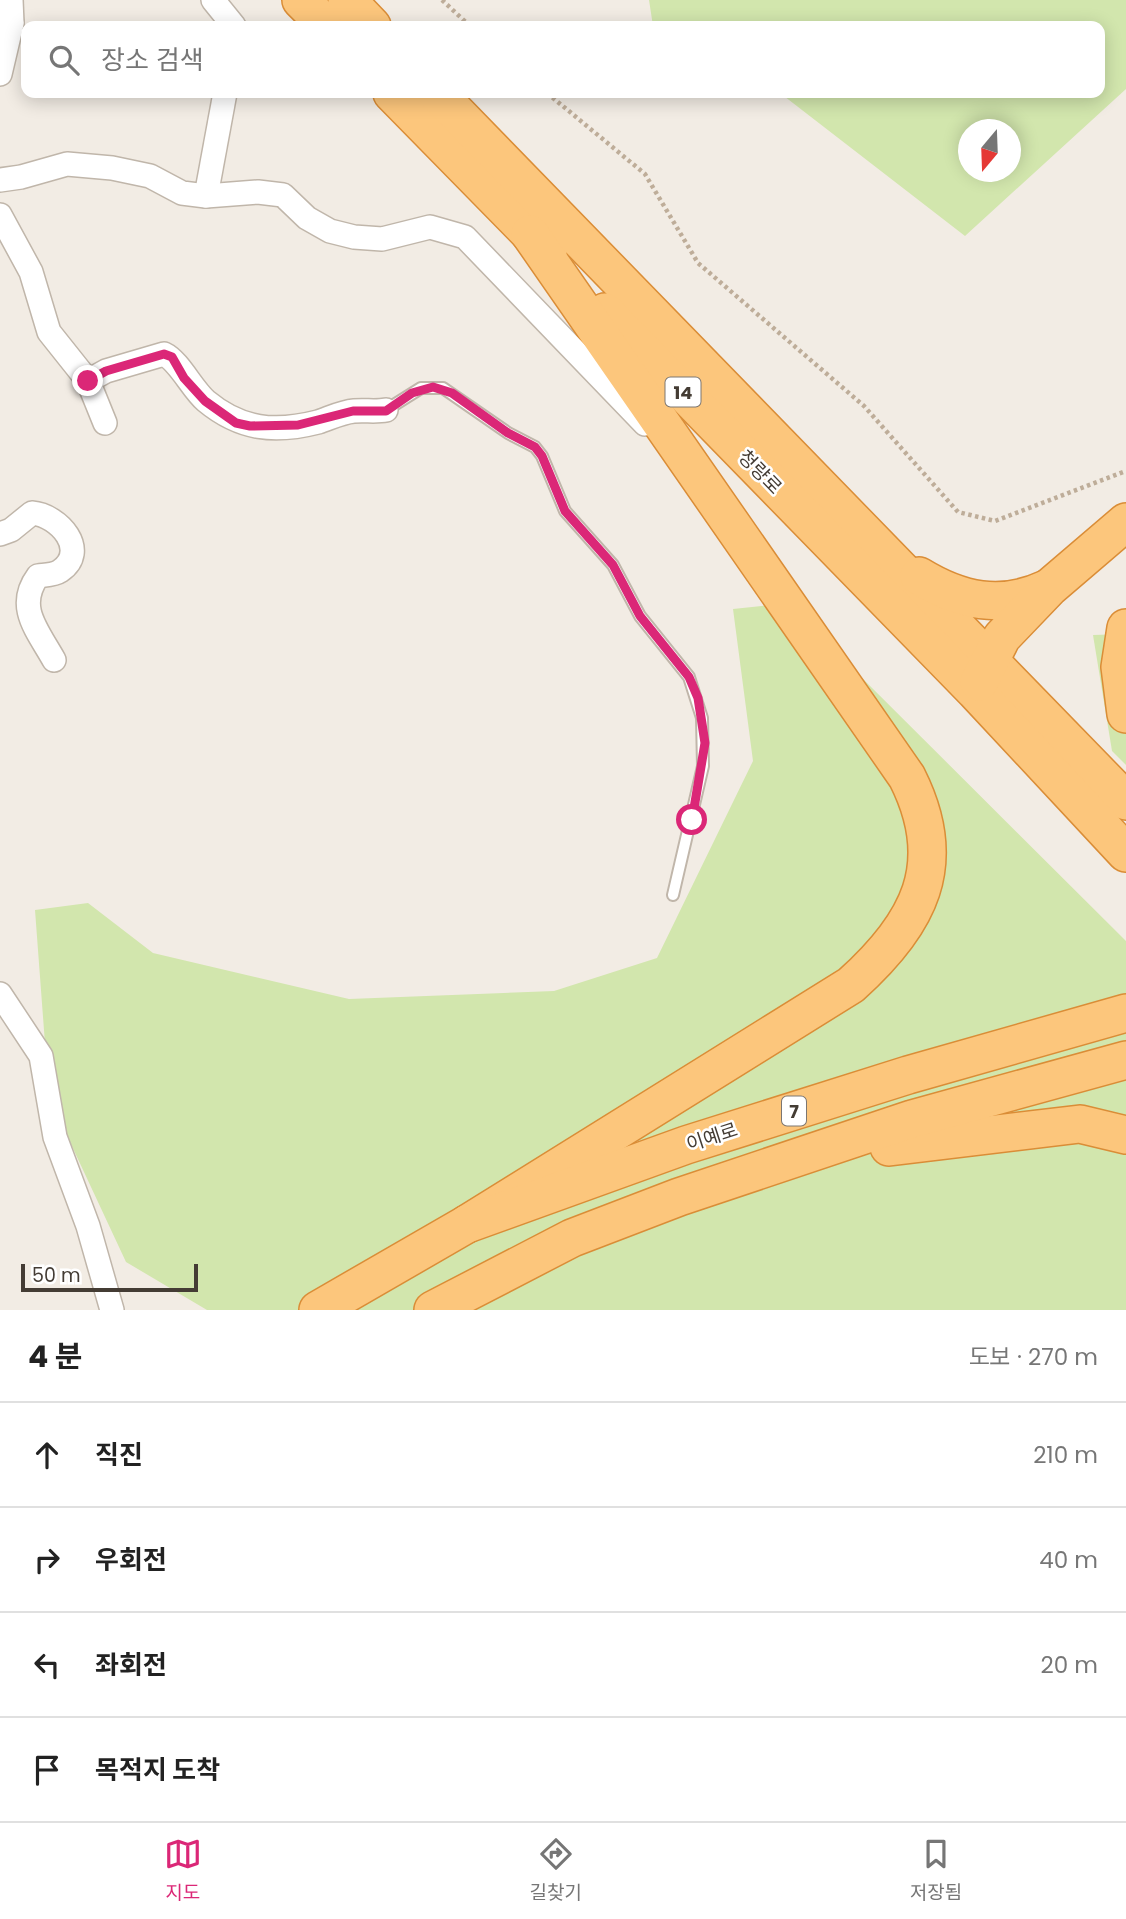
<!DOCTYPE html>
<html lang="ko">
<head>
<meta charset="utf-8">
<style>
	body { margin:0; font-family:Poppins,"Noto Sans KR",sans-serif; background:#f6f6f6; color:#222 }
	.compass { position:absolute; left:958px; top:119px; width:63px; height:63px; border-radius:50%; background:#fff; box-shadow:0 4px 18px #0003; rotate:199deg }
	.scale { position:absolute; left:21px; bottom:18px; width:177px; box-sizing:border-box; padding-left:7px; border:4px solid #443c34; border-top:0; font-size:19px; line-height:24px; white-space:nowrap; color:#443c34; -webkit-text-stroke:5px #fff; paint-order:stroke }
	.stop { position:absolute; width:21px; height:21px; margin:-16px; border:5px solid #db2777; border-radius:50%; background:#fff }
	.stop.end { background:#db2777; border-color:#fff; box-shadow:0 2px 7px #0008 }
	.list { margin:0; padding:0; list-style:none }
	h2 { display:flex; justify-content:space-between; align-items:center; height:91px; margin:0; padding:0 28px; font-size:30px }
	h2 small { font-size:23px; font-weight:400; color:#767676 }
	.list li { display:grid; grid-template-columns:46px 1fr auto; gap:21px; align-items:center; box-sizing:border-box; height:105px; padding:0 28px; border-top:2px solid #e0e0e0 }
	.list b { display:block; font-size:26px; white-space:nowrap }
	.list em { font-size:23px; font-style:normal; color:#767676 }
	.icon { flex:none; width:38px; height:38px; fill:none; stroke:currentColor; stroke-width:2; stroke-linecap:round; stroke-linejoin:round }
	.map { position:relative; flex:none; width:1126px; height:1310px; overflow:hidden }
	.search { position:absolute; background:#fff; box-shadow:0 4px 18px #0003; left:21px; right:21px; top:21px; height:77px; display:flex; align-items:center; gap:18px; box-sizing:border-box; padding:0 24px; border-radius:14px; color:#767676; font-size:26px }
	.sheet { height:511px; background:#fff }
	nav { display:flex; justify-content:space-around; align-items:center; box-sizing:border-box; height:98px; border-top:2px solid #e0e0e0; background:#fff; font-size:19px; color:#767676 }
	nav a { display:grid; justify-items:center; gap:4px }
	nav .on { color:#db2777 }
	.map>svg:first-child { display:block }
	.green { fill:#d2e6ad; fill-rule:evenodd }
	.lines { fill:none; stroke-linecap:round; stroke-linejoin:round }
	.service-casing { stroke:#c0b6aa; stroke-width:14 }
	.minor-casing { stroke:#c0b6aa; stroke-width:26 }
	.trunk-casing { stroke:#da8d37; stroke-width:40 }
	.path { stroke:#bead99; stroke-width:4.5; stroke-dasharray:3.5 3.5; stroke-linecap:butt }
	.service { stroke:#fff; stroke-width:10 }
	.minor { stroke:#fff; stroke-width:23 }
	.trunk { stroke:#fcc67c; stroke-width:37 }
	.route { stroke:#db2777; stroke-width:9 }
	.labels { text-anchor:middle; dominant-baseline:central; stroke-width:5; stroke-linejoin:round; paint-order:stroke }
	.shield { fill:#fff; stroke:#7c7671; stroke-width:2 }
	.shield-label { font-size:18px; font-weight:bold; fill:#443c34 }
	.street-label { font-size:19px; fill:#443c34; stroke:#fff }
</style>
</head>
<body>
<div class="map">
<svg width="1126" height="1310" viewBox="0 0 1126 1310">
	<rect width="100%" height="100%" fill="#f2ece4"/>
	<g class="green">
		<path d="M649,0H1126V89L965,236L780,93H1100V26H653ZM968,130H1010V172H968Z"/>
		<path d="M782,604L854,670L1126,941V1310H207L126,1262L49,1097L35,910L88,903L153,953L349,999L554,991L657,958L753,761L733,609Z"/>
		<path d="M1126,634V765L1112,751L1093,635Z"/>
	</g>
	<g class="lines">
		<g class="service-casing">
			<path id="service" d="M386,410L421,388H443L508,433L535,447L542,456L565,511L613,565L640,616L689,677L702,718L703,766L673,895"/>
		</g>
		<g class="minor-casing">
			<g id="minor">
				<path d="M11,0L12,23"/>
				<path d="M213,0L234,26"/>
				<path d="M0,21L12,23L0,74"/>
				<path d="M0,180L21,177L67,164L112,168L150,176L182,193L206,196L258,192L283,195L307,218L330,231L354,237L382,239L430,227L465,237L645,424"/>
				<path d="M206,196L225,93"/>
				<path d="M0,215L31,272L49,332L88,381L105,423"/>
				<path d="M88,381L106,371L164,354C179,361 192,389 206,401C241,430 275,433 318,422C330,418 342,412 354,411C365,410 376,412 386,410"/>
				<path d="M0,534L11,530L32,513C59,515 90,551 60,571C54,575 45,575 38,576C15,607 38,631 54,660"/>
				<path d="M0,994L41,1056L55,1137L88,1226L112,1310"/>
			</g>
		</g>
		<g class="trunk-casing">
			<g id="trunk">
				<path d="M301,0L327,26"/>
				<path d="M347,0L372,26"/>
				<path d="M392,93L548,252"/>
				<path d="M437,93L1126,801"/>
				<path d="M605,312L975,691L1126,853"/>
				<path d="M919,576C960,601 1001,610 1046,589"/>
				<path d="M1126,628L1120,667L1126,714"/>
				<path d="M979,682L1002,637L1050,587L1126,522"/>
				<path d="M889,1147L1080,1124L1126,1135"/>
				<path d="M467,1224L851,985C919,924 951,864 907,777L530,234"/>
				<path d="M318,1310L467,1224L686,1145L908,1075L1126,1013"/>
				<path d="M433,1310L572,1238L679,1197L912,1119L1126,1060"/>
			</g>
		</g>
		<g class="path">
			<path d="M442,0L470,26"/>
			<path d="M547,93L645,174L698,263L864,406L958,512L995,521L1126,471"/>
		</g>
		<use href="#service" class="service"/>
		<use href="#minor" class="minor"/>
		<use href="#trunk" class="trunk"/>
	</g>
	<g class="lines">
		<path class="route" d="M88,381L106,371L164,354L172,357L184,378L205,401L236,423L250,426L298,425L353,411H386L412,393L433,387L452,393L508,433L535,447L542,456L565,511L613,565L640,616L689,677L698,698L705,743L692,820"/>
	</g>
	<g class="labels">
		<g class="shield">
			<rect x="665.5" y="377.5" width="35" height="29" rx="5"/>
			<rect x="782" y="1096.5" width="24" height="29" rx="5"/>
		</g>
		<g class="shield-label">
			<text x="683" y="392">14</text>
			<text x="794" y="1111">7</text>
		</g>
		<g class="street-label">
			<text transform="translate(760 472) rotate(46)">청량로</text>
			<text transform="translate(712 1137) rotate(-18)">이예로</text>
		</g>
	</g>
</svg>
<svg class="compass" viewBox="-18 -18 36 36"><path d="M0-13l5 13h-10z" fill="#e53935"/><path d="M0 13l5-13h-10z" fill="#767676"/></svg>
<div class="scale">50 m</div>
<div class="stop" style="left:692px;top:820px"></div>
<div class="stop end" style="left:88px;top:381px"></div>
<div class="search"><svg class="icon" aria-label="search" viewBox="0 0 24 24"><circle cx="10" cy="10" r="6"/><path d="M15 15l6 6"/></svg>장소 검색</div>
</div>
<section class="sheet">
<h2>4 분<small>도보 · 270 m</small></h2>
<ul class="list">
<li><svg class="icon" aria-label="ahead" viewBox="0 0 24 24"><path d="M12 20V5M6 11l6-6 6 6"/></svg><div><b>직진</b></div><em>210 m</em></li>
<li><svg class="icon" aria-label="right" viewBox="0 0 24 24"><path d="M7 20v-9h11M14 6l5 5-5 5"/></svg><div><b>우회전</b></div><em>40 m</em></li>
<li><svg class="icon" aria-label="left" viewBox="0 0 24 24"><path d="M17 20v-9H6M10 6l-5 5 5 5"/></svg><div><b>좌회전</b></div><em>20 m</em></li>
<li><svg class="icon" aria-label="arrive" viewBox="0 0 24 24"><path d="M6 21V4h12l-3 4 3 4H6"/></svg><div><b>목적지 도착</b></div></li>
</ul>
</section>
<nav>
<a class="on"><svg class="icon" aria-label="map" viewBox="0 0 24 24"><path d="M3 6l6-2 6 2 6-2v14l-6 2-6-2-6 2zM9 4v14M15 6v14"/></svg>지도</a>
<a><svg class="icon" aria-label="directions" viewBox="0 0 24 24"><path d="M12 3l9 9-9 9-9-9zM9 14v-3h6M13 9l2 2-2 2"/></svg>길찾기</a>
<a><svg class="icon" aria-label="saved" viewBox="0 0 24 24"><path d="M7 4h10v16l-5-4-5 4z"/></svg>저장됨</a>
</nav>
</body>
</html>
